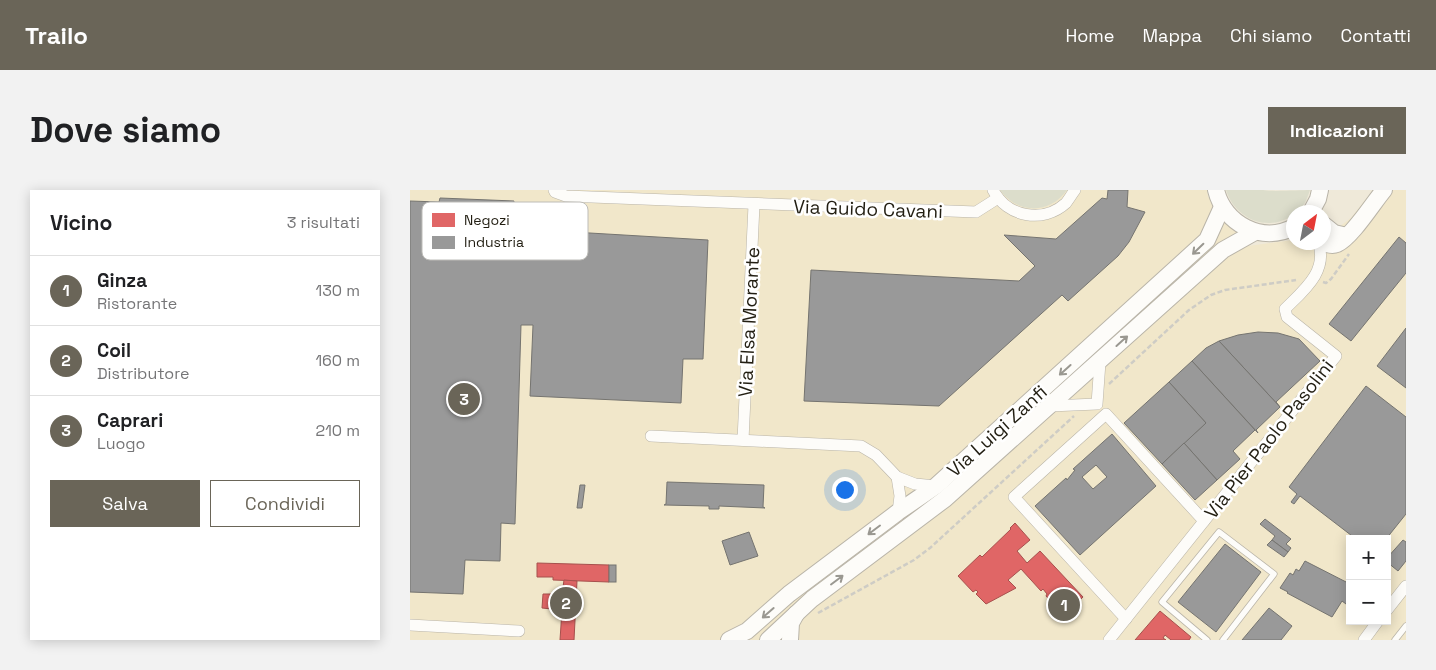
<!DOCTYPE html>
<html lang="it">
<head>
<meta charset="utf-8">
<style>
	body { margin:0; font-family:"Space Grotesk",sans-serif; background:#f2f2f2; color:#202124 }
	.controls { position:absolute; right:15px; bottom:15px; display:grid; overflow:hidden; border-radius:0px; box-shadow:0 2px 12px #0003 }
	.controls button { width:45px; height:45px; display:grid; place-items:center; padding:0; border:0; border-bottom:1px solid #e0e0e0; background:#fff; color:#202124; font:25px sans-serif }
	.compass { position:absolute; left:876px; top:15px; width:45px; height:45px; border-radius:50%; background:#fff; box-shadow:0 2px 12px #0003; rotate:32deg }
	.you { position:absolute; left:434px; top:299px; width:18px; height:18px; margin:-12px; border:4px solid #fff; border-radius:50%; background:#1a73e8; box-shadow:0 0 0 8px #1a73e833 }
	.badge { display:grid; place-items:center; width:32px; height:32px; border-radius:50%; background:#6a6558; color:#fff; font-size:16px; font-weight:700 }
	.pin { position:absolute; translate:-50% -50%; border:2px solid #fff; box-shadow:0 1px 5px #0006 }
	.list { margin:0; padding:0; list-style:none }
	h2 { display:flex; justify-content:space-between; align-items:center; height:65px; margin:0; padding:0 20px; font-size:21px }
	h2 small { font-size:16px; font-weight:400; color:#757577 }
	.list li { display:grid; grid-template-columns:32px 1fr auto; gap:15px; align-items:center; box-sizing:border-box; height:70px; padding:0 20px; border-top:1px solid #e0e0e0 }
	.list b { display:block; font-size:19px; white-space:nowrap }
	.list p { margin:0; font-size:16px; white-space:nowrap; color:#757577 }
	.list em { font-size:16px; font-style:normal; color:#757577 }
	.actions { display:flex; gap:10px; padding:15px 20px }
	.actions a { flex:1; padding:11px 0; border:1px solid #6a6558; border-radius:0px; text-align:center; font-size:18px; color:#6a6558 }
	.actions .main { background:#6a6558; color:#fff }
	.map { position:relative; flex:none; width:996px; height:450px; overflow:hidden; border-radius:0px }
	header { display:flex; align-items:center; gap:30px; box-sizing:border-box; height:70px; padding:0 25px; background:#6a6558; color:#fff }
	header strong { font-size:24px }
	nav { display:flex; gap:28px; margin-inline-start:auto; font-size:18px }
	.intro { display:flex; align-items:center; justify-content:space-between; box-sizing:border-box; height:120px; padding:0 30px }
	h1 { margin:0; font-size:35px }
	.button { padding:12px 22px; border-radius:0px; background:#6a6558; color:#fff; font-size:18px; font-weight:700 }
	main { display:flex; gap:30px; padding:0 30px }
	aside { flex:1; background:#fff; border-radius:0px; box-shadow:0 2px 12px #0003 }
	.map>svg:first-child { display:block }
	.built { fill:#f1e7ca; fill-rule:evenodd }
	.green { fill:#dcddcb }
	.shops { fill:#e06666; stroke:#a7504d }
	.industry { fill:#999; stroke:#757470; fill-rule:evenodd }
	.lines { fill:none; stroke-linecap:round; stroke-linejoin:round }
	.lane-casing { stroke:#b9b4a8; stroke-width:7 }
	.street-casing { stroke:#b9b4a8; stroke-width:12 }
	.secondary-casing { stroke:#b9b4a8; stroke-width:18 }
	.path { stroke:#ceccc5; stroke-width:2.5; stroke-dasharray:5 2.5; stroke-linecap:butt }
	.lane { stroke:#fdfcf9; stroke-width:5.5 }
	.street { stroke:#fdfcf9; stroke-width:11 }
	.secondary { stroke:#fdfcf9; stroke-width:16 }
	.oneway { stroke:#9a9891 }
	.labels { text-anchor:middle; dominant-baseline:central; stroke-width:5; stroke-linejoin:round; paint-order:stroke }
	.street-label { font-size:19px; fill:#221e12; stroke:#fff }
	.key { fill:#fff; stroke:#bdbcb8; stroke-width:1 }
	.key-label { font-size:14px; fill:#221e12 }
</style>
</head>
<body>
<header>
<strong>Trailo</strong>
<nav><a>Home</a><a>Mappa</a><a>Chi siamo</a><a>Contatti</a></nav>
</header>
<div class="intro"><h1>Dove siamo</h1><a class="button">Indicazioni</a></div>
<main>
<aside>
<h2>Vicino<small>3 risultati</small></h2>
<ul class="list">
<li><span class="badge">1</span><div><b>Ginza</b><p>Ristorante</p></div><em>130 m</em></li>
<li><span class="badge">2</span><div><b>Coil</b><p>Distributore</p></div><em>160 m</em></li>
<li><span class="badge">3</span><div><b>Caprari</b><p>Luogo</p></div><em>210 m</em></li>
</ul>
<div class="actions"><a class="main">Salva</a><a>Condividi</a></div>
</aside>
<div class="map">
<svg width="996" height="450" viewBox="0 0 996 450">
	<rect width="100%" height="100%" fill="#efe9d9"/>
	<path class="built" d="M0,0H797L798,7L838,56L883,50L884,52L899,53L903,56L941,28L963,0H996V450H0ZM940,349H977V431H940Z"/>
	<g class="green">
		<path d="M590,0H657C640,24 608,25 590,0Z"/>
		<path d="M816,0H853C859,2 891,0 900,0C897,9 893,21 884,22L883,25C858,43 825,29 816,0Z"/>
	</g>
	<g class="shops">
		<path d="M605,333L620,350L607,361L617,373L630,361L673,407L653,425L636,406L637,404L633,399L631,401L611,379L598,390L606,398L576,414L566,404L568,402L566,400L563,402L548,386L570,365L572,367L601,339L600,338Z"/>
		<path d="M127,373L199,375V392L143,390V387H127Z"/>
		<path d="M154,390L167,391L164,450H150L152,420L132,418L133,404H152Z"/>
		<path d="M750,421L781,447L779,450H761L755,445L753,448L756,450H725Z"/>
	</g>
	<g class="industry">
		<path d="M698,0H718L717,17L735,22L719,52L708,66L658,111L652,105L529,216L394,211L401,80L609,91L625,76L594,45L646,49L692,8L697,9Z"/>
		<path d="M30,8L104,11L103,21H118L116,52H129V40L298,50L293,169H273L271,213L120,206L123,135H111L105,334L91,333L90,371L55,370L53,404L0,402V11L29,12Z"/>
		<path d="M989,47L996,53V83L941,151L919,134Z"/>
		<path d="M996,138V198L967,176Z"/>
		<path d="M848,142L868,143L889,149L910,171L866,212L870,217L809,151L828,145Z"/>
		<path d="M809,151L870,217L846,240L848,243L782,171L796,158Z"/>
		<path d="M782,171L845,240L823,261L830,269L807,290L774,253L796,233L759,192Z"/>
		<path d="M759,192L796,233L752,274L714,233Z"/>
		<path d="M956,196L996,227V324L976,349H946L890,306L884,314L881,312L887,304L879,297Z"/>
		<path d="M702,244L746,296L670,365L625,316L656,288L657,290L665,280L663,279ZM686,275L697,287L683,299L672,287Z"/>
		<path d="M774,253L807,290L785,310L752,274Z"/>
		<path d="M257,292L354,295L353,317L355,318L309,316V319H299V316L254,315L256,314Z"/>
		<path d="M170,295H175L172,318H167Z"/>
		<path d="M855,329L881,349L876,354L881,358L878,362L862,350L865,346L850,334Z"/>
		<path d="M339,342L348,366L320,375L312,351Z"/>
		<path d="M862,350L878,362L874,367L857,355Z"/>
		<path d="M993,350L996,352V371L988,381L977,372V368Z"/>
		<path d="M815,354L851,382L806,442L768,412Z"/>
		<path d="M895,371L940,394V417L932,411L922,427L877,403L878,402L870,398L880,383L883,385L886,379L889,381Z"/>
		<rect x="199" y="375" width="7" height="17"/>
		<path d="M859,418L882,436L871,450H832Z"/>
	</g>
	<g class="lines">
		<g class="lane-casing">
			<g id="lane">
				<path d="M797,450L752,412L809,342L864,384L813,450"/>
				<path d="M985,450L996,436"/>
			</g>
		</g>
		<g class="street-casing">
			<g id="street">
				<path d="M144,0L145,2L156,6L566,22L588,8"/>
				<path d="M583,0C597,27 633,34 656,13C659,9 662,4 665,0"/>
				<path d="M640,216L687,214L690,172"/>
				<path d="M241,246L451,256L466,265L487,287L505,294L526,296"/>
				<path d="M333,250L344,15"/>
				<path d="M487,287L490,306L488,322"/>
				<path d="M977,420L996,396"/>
				<path d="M716,429L604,307L696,224L794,331"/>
				<path d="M0,435L109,441"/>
				<path d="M699,450L926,166L877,127L875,119C893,101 919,81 908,52"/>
				<path d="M954,450L968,431"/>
			</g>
		</g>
		<g class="secondary-casing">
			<g id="secondary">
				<path d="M806,0C814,34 852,54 884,37"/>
				<path d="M901,22L908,9L910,0"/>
				<path d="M914,35L924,43L937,46"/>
				<path d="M912,52C916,54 922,56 927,54C942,47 963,13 974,0"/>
				<path d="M319,450L337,441L379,404L488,322L526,296L797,50L812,17"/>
				<path d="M358,450L402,409L535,309L813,60L845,42"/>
				<path d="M380,450L381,433L386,424"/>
			</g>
		</g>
		<g class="path">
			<path d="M913,92L916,93L921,89L939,64"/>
			<path d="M699,194L779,120L801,105L815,100L886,90"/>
			<path d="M408,423L504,370L520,358L664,226"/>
		</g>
		<use href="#lane" class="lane"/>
		<use href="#street" class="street"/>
		<use href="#secondary" class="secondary"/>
	</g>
	<defs><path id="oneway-shaft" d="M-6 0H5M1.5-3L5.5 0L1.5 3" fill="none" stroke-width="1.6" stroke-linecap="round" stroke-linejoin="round" transform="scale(1.25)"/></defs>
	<g class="oneway">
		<use href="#oneway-shaft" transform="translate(788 59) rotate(136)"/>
		<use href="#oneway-shaft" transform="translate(712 151) rotate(-42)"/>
		<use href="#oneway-shaft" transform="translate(655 180) rotate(138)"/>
		<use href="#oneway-shaft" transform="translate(464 340) rotate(143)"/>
		<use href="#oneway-shaft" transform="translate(427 390) rotate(-37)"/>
		<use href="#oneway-shaft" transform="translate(358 423) rotate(139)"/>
	</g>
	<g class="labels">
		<g class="street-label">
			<text transform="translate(458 19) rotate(2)">Via Guido Cavani</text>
			<text transform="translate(339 132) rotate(-87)">Via Elsa Morante</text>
			<text transform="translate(587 241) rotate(-42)">Via Luigi Zanfi</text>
			<text transform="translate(859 249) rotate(-52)">Via Pier Paolo Pasolini</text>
		</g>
	</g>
	<rect x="12" y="12" width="166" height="58" rx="8" class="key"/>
	<rect x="22" y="23" width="23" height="14" fill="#e06666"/>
	<rect x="22" y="46" width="23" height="13" fill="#999"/>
	<g class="key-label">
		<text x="54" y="35">Negozi</text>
		<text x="54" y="57">Industria</text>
	</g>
</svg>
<div class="controls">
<button>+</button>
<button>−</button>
</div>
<svg class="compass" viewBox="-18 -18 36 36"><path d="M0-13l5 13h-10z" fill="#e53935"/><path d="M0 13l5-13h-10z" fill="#757577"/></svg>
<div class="you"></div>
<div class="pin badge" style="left:654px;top:415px">1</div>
<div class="pin badge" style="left:156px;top:413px">2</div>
<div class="pin badge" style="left:54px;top:209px">3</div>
</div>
</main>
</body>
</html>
